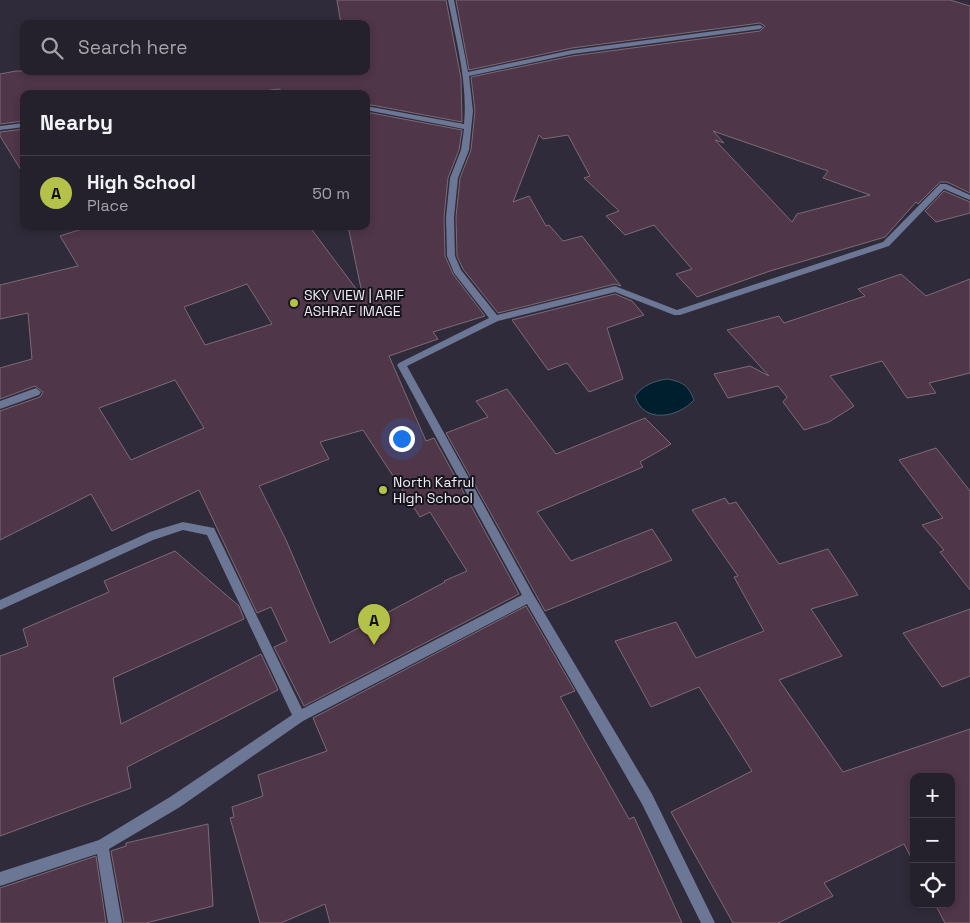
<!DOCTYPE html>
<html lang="en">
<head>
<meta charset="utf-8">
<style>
	body { margin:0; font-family:"Space Grotesk",sans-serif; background:#302d38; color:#f1f3f6 }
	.controls { position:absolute; right:15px; bottom:15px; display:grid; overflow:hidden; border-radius:10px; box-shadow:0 2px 8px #0003 }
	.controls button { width:45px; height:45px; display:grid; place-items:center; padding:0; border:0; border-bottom:1px solid #413e48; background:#24202c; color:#f1f3f6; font:25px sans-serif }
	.you { position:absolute; left:401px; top:438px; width:18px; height:18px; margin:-12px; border:4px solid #fff; border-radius:50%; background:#1a73e8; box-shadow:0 0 0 8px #1a73e833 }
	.badge { display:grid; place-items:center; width:32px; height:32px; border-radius:50%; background:#b5c249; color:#111; font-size:16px; font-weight:700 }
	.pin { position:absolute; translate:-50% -41px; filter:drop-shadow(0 1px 2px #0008) }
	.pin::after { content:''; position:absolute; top:26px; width:18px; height:15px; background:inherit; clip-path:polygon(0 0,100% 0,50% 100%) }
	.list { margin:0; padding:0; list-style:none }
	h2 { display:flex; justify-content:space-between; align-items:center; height:65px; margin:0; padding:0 20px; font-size:21px }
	h2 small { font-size:16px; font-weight:400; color:#a3a3a9 }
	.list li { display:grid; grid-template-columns:32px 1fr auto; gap:15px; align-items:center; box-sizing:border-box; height:75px; padding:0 20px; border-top:1px solid #413e48 }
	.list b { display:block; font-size:19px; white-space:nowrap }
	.list p { margin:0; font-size:16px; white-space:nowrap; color:#a3a3a9 }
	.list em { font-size:16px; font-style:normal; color:#a3a3a9 }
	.icon { flex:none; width:28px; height:28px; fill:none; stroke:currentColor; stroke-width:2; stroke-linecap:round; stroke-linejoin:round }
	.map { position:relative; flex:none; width:970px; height:923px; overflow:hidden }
	.search { position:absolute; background:#24202c; box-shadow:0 2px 8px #0003; left:20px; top:20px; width:350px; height:55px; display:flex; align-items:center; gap:12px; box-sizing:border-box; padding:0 18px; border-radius:10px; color:#a3a3a9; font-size:19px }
	.panel { position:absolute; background:#24202c; box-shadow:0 2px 8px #0003; left:20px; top:90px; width:350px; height:140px; border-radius:10px }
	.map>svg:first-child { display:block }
	.water { fill:#001f2e; stroke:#485c6a }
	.building { fill:#4f3649; stroke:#7c6b77; fill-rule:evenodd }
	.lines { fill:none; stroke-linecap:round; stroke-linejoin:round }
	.minor { fill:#6b7795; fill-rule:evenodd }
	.poi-dot { fill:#b5c249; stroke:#17151c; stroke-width:2 }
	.labels { text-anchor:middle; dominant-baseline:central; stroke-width:4; stroke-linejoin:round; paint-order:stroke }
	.poi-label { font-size:14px; fill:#f0ecf7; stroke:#17151c; text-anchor:start }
</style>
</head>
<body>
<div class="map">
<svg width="970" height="923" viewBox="0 0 970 923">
	<rect width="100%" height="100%" fill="#302b3a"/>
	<path class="water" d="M667,379C683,382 688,385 694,400C678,418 643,424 635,396C643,385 654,381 667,379Z"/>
	<g class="building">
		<path d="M337,0H446L461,78L462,122L366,104V94H281L280,89L238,94H24V121L0,124V74L16,71H366V24H341Z"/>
		<path d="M456,0H950L970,6V193L947,182H940L918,204L916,202L885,237L770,271L697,297L676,274L692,269L654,225L625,235L606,216L619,211L584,178L590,176L568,135L543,139L539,135L513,202L529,196L546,226L549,225L563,241L582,236L621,286L615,284L498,313L463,269L457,256L456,217L460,178L471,150L475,111L471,77L572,56L760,31L765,26L760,23L572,48L469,70ZM713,131L828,171L823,178L870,195L797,214L792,222L715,140L724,143Z"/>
		<path d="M366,112L462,130L459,150L448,178L444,217L445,256L453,274L485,316L433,332L438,339L389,356L426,441L434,438L519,594L304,706L274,647L287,641L271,607L257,613L199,490L112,531L91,494L0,540V411L40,397L43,392L35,386L0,399V368L32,359L28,313L0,319V285L78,266L60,236L91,226H309L363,298L348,226H366ZM247,284L272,324L205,345L184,307ZM175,380L204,428L131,460L99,408ZM363,430L420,517L430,512L467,571L444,581L445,582L330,643L286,540L259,486L329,459L320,442Z"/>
		<path d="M24,129V175L0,136V132Z"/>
		<path d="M944,191L970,202V213L936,222L925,211Z"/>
		<path d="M901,274L926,296L970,279V373L929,383L936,393L907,398L882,361L830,376L854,406L829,422L804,430L783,402L787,397L778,386L728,398L714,374L750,366L769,376L727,330L779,316L784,323L865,296L858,289Z"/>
		<path d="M615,294L632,301L644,315L607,328L623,379L589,392L567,363L548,370L512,320Z"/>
		<path d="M507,389L556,454L645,418L671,444L640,462L643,467L537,512L571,561L652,529L672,560L545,611L446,433L488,417L476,401Z"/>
		<path d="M936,448L970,491V590L940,552L944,550L922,525L943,518L899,460Z"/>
		<path d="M725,498L729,504L736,502L779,564L828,549L858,595L811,609L842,656L779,680L843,772L970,729V923H945L935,904H951V777H914V863L904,844L824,883L833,896L778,923H733L671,812L752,771L699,687L651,707L615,641L676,622L696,658L764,631L734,577L738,576L692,510Z"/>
		<path d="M175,551L239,606L244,619L113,678L121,724L261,654L278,690L127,767L131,788L0,836V656L28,646L23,629L109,592L104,581Z"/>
		<path d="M526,606L575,691L560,697L629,819L634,817L682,923H330L325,904L281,923H260L230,818L234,817L232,807L263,796L258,775L327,751L313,718Z"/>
		<path d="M970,609V676L942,687L903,633Z"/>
		<path d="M208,824L213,906L146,923H124L111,851L126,846V843Z"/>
		<path d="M96,856L106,923H0V888Z"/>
	</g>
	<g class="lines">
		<g class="minor">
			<path d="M448,0H454L468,72L572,50L760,25L763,27L760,29L572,54L469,76L473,111L469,150L458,178L454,217L455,256L461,270L497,315L615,286L677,310L883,242L940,184H946L970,195V200L944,189L889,246L680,315H674L615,292L498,321L407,366L533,594L652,794L715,923H701L642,804L527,604L303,721L180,807L109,849L122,923H108L97,854L0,886V872L99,840L170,797L292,715L207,535L183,530L153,540L0,610V600L150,532L183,522L214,528L302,709L522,595L397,365L399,363L489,318L454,273L447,256L446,217L450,178L461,150L464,129L366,110V106L464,124C468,83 456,40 448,0Z"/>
			<path d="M24,123V127L0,130V126Z"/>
			<path d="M36,388L41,392L39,395L0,409V401Z"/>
		</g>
	</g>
	<g class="poi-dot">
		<circle cx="294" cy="303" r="5"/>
		<circle cx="383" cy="490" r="5"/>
	</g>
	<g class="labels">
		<g class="poi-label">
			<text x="304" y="295">SKY VIEW | ARIF<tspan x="304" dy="16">ASHRAF IMAGE</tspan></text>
			<text x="393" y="482">North Kafrul<tspan x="393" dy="16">HIgh School</tspan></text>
		</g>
	</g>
</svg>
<div class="controls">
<button>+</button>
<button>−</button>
<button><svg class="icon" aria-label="locate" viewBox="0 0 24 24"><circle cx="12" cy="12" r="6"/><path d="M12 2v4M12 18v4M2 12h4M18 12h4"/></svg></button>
</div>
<div class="you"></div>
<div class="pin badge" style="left:374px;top:645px">A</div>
<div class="search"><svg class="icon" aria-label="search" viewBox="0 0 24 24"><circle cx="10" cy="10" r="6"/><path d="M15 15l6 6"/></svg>Search here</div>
<section class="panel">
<h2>Nearby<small></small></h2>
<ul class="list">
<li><span class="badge">A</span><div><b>High School</b><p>Place</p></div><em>50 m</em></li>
</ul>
</section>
</div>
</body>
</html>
